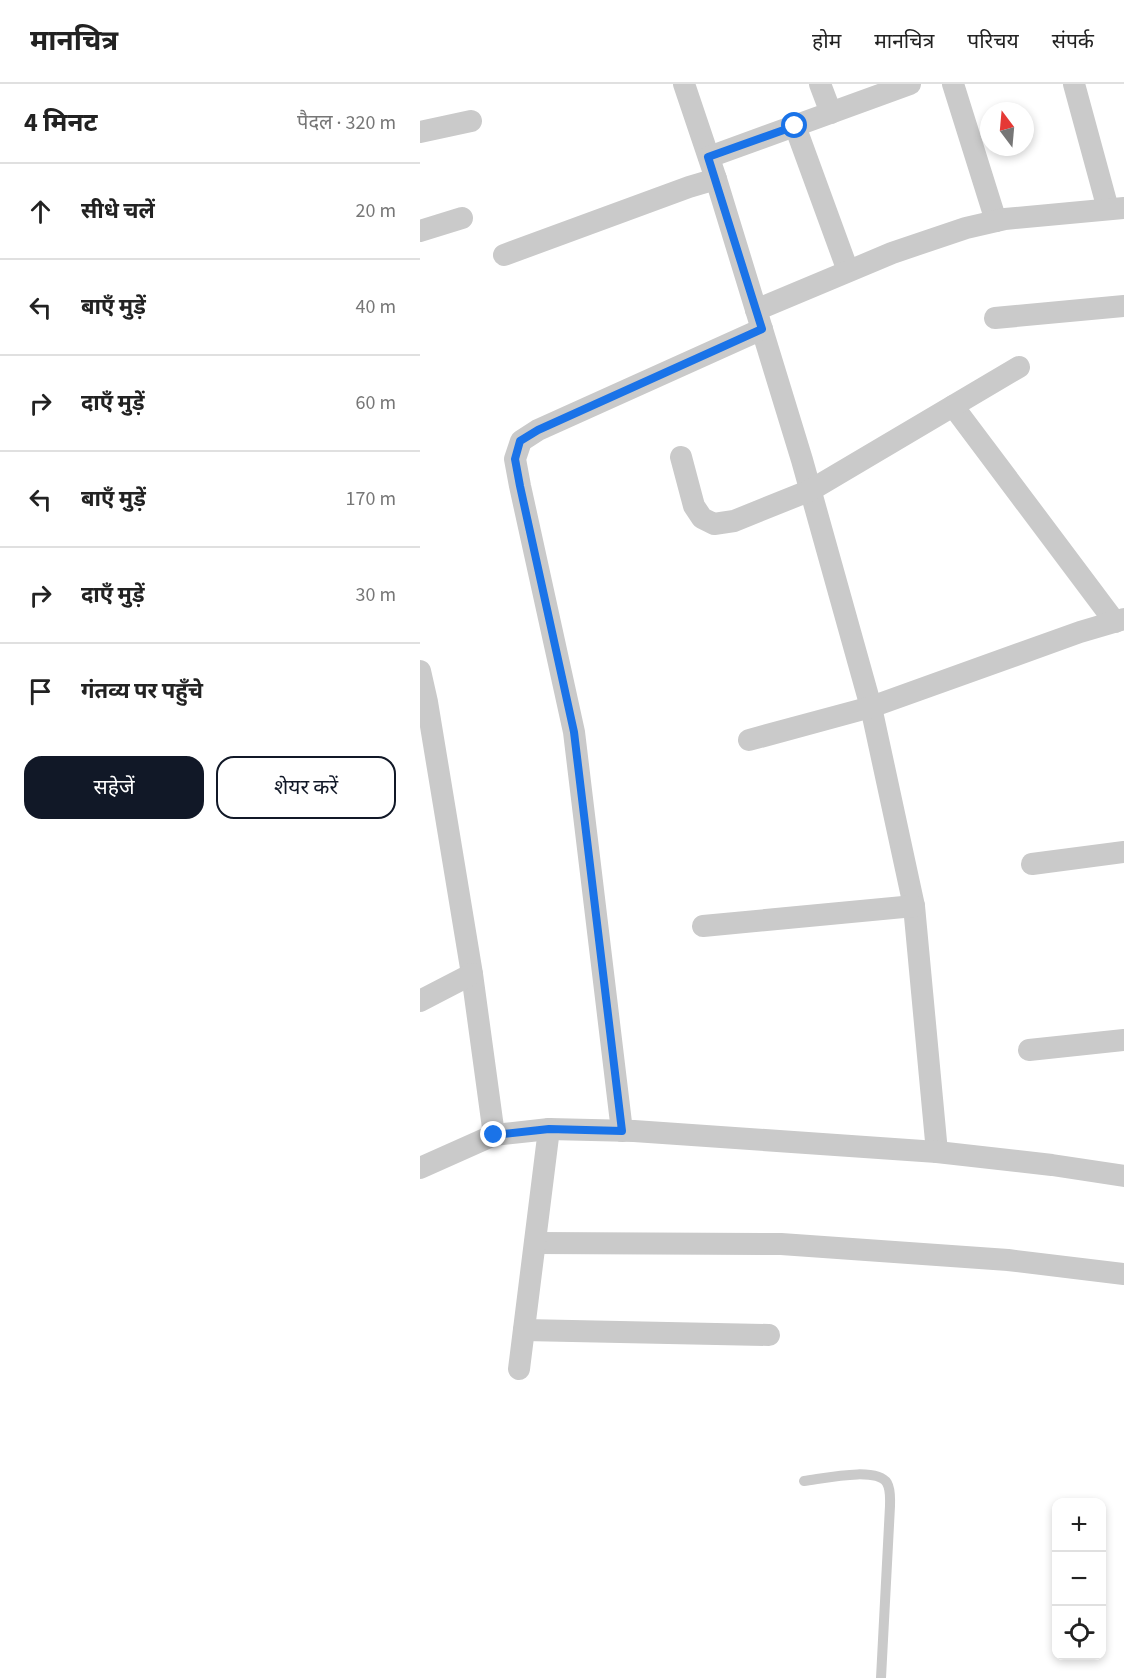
<!DOCTYPE html>
<html lang="hi">
<head>
<meta charset="utf-8">
<style>
	body { margin:0; font-family:"Source Sans 3","Noto Sans Devanagari",sans-serif; background:#f2f2f2; color:#222 }
	.controls { position:absolute; right:18px; bottom:18px; display:grid; overflow:hidden; border-radius:12px; box-shadow:0 3px 9px #0003 }
	.controls button { width:54px; height:54px; display:grid; place-items:center; padding:0; border:0; border-bottom:2px solid #e0e0e0; background:#fff; color:#222; font:30px sans-serif }
	.compass { position:absolute; left:560px; top:18px; width:54px; height:54px; border-radius:50%; background:#fff; box-shadow:0 3px 9px #0003; rotate:344deg }
	.stop { position:absolute; width:18px; height:18px; margin:-14px; border:4px solid #1a73e8; border-radius:50%; background:#fff }
	.stop.end { background:#1a73e8; border-color:#fff; box-shadow:0 2px 6px #0008 }
	.list { margin:0; padding:0; list-style:none }
	h2 { display:flex; justify-content:space-between; align-items:center; height:78px; margin:0; padding:0 24px; font-size:26px }
	h2 small { font-size:20px; font-weight:400; color:#767676 }
	.list li { display:grid; grid-template-columns:39px 1fr auto; gap:18px; align-items:center; box-sizing:border-box; height:96px; padding:0 24px; border-top:2px solid #e0e0e0 }
	.list b { display:block; font-size:22px; white-space:nowrap }
	.list em { font-size:20px; font-style:normal; color:#767676 }
	.actions { display:flex; gap:12px; padding:18px 24px }
	.actions a { flex:1; padding:14px 0; border:2px solid #111827; border-radius:18px; text-align:center; font-size:21px; color:#111827 }
	.actions .main { background:#111827; color:#fff }
	.icon { flex:none; width:33px; height:33px; fill:none; stroke:currentColor; stroke-width:2; stroke-linecap:round; stroke-linejoin:round }
	.map { position:relative; flex:none; width:704px; height:1594px; overflow:hidden }
	header { display:flex; align-items:center; gap:36px; box-sizing:border-box; height:84px; padding:0 30px; background:#fff; border-bottom:2px solid #e0e0e0 }
	header strong { font-size:28px }
	nav { display:flex; gap:33px; margin-inline-start:auto; font-size:21px }
	main { display:flex }
	aside { flex:1; background:#fff }
	.map>svg:first-child { display:block }
	.lines { fill:none; stroke-linecap:round; stroke-linejoin:round }
	.service { stroke:#cacaca; stroke-width:10 }
	.minor { stroke:#cacaca; stroke-width:22 }
	.route { stroke:#1a73e8; stroke-width:8 }
</style>
</head>
<body>
<header>
<strong>मानचित्र</strong>
<nav><a>होम</a><a>मानचित्र</a><a>परिचय</a><a>संपर्क</a></nav>
</header>
<main>
<aside>
<h2>4 मिनट<small>पैदल · 320 m</small></h2>
<ul class="list">
<li><svg class="icon" aria-label="ahead" viewBox="0 0 24 24"><path d="M12 20V5M6 11l6-6 6 6"/></svg><div><b>सीधे चलें</b></div><em>20 m</em></li>
<li><svg class="icon" aria-label="left" viewBox="0 0 24 24"><path d="M17 20v-9H6M10 6l-5 5 5 5"/></svg><div><b>बाएँ मुड़ें</b></div><em>40 m</em></li>
<li><svg class="icon" aria-label="right" viewBox="0 0 24 24"><path d="M7 20v-9h11M14 6l5 5-5 5"/></svg><div><b>दाएँ मुड़ें</b></div><em>60 m</em></li>
<li><svg class="icon" aria-label="left" viewBox="0 0 24 24"><path d="M17 20v-9H6M10 6l-5 5 5 5"/></svg><div><b>बाएँ मुड़ें</b></div><em>170 m</em></li>
<li><svg class="icon" aria-label="right" viewBox="0 0 24 24"><path d="M7 20v-9h11M14 6l5 5-5 5"/></svg><div><b>दाएँ मुड़ें</b></div><em>30 m</em></li>
<li><svg class="icon" aria-label="arrive" viewBox="0 0 24 24"><path d="M6 21V4h12l-3 4 3 4H6"/></svg><div><b>गंतव्य पर पहुँचे</b></div></li>
</ul>
<div class="actions"><a class="main">सहेजें</a><a>शेयर करें</a></div>
</aside>
<div class="map">
<svg width="704" height="1594" viewBox="0 0 704 1594">
	<rect width="100%" height="100%" fill="#fff"/>
	<g class="lines">
		<path class="service" d="M384,1397C402,1395 456,1382 467,1399C471,1406 470,1415 470,1422L461,1594"/>
		<g class="minor">
			<path d="M264,0L296,95L382,376L451,623L494,822L517,1068"/>
			<path d="M400,0L411,29"/>
			<path d="M533,0L576,137"/>
			<path d="M654,0L688,125"/>
			<path d="M375,42L428,187"/>
			<path d="M0,48L51,37"/>
			<path d="M289,73L490,0"/>
			<path d="M0,147L42,134"/>
			<path d="M84,171L269,103L296,95"/>
			<path d="M336,226L472,169L546,144L585,135L704,124"/>
			<path d="M575,234L704,222"/>
			<path d="M533,322L695,538"/>
			<path d="M261,373L274,422L282,434L294,440L314,437L391,406L599,283"/>
			<path d="M0,587L7,618L52,890L74,1051"/>
			<path d="M329,656L451,623L660,548L704,535"/>
			<path d="M612,780L704,768"/>
			<path d="M283,842L494,822"/>
			<path d="M0,917L52,890"/>
			<path d="M609,966L704,956"/>
			<path d="M202,1047L154,648L100,402L95,375L101,357L118,346L342,245"/>
			<path d="M0,1084L74,1051L129,1045L214,1047L517,1068L632,1081L704,1092"/>
			<path d="M115,1159L361,1160L588,1176L704,1190"/>
			<path d="M104,1246L349,1251"/>
			<path d="M99,1285L129,1045"/>
		</g>
	</g>
	<g class="lines">
		<path class="route" d="M74,1051L129,1045L202,1047L154,648L100,402L95,375L100,357L118,346L342,245L288,73L375,42"/>
	</g>
</svg>
<div class="controls">
<button>+</button>
<button>−</button>
<button><svg class="icon" aria-label="locate" viewBox="0 0 24 24"><circle cx="12" cy="12" r="6"/><path d="M12 2v4M12 18v4M2 12h4M18 12h4"/></svg></button>
</div>
<svg class="compass" viewBox="-18 -18 36 36"><path d="M0-13l5 13h-10z" fill="#e53935"/><path d="M0 13l5-13h-10z" fill="#767676"/></svg>
<div class="stop" style="left:375px;top:42px"></div>
<div class="stop end" style="left:74px;top:1051px"></div>
</div>
</main>
</body>
</html>
